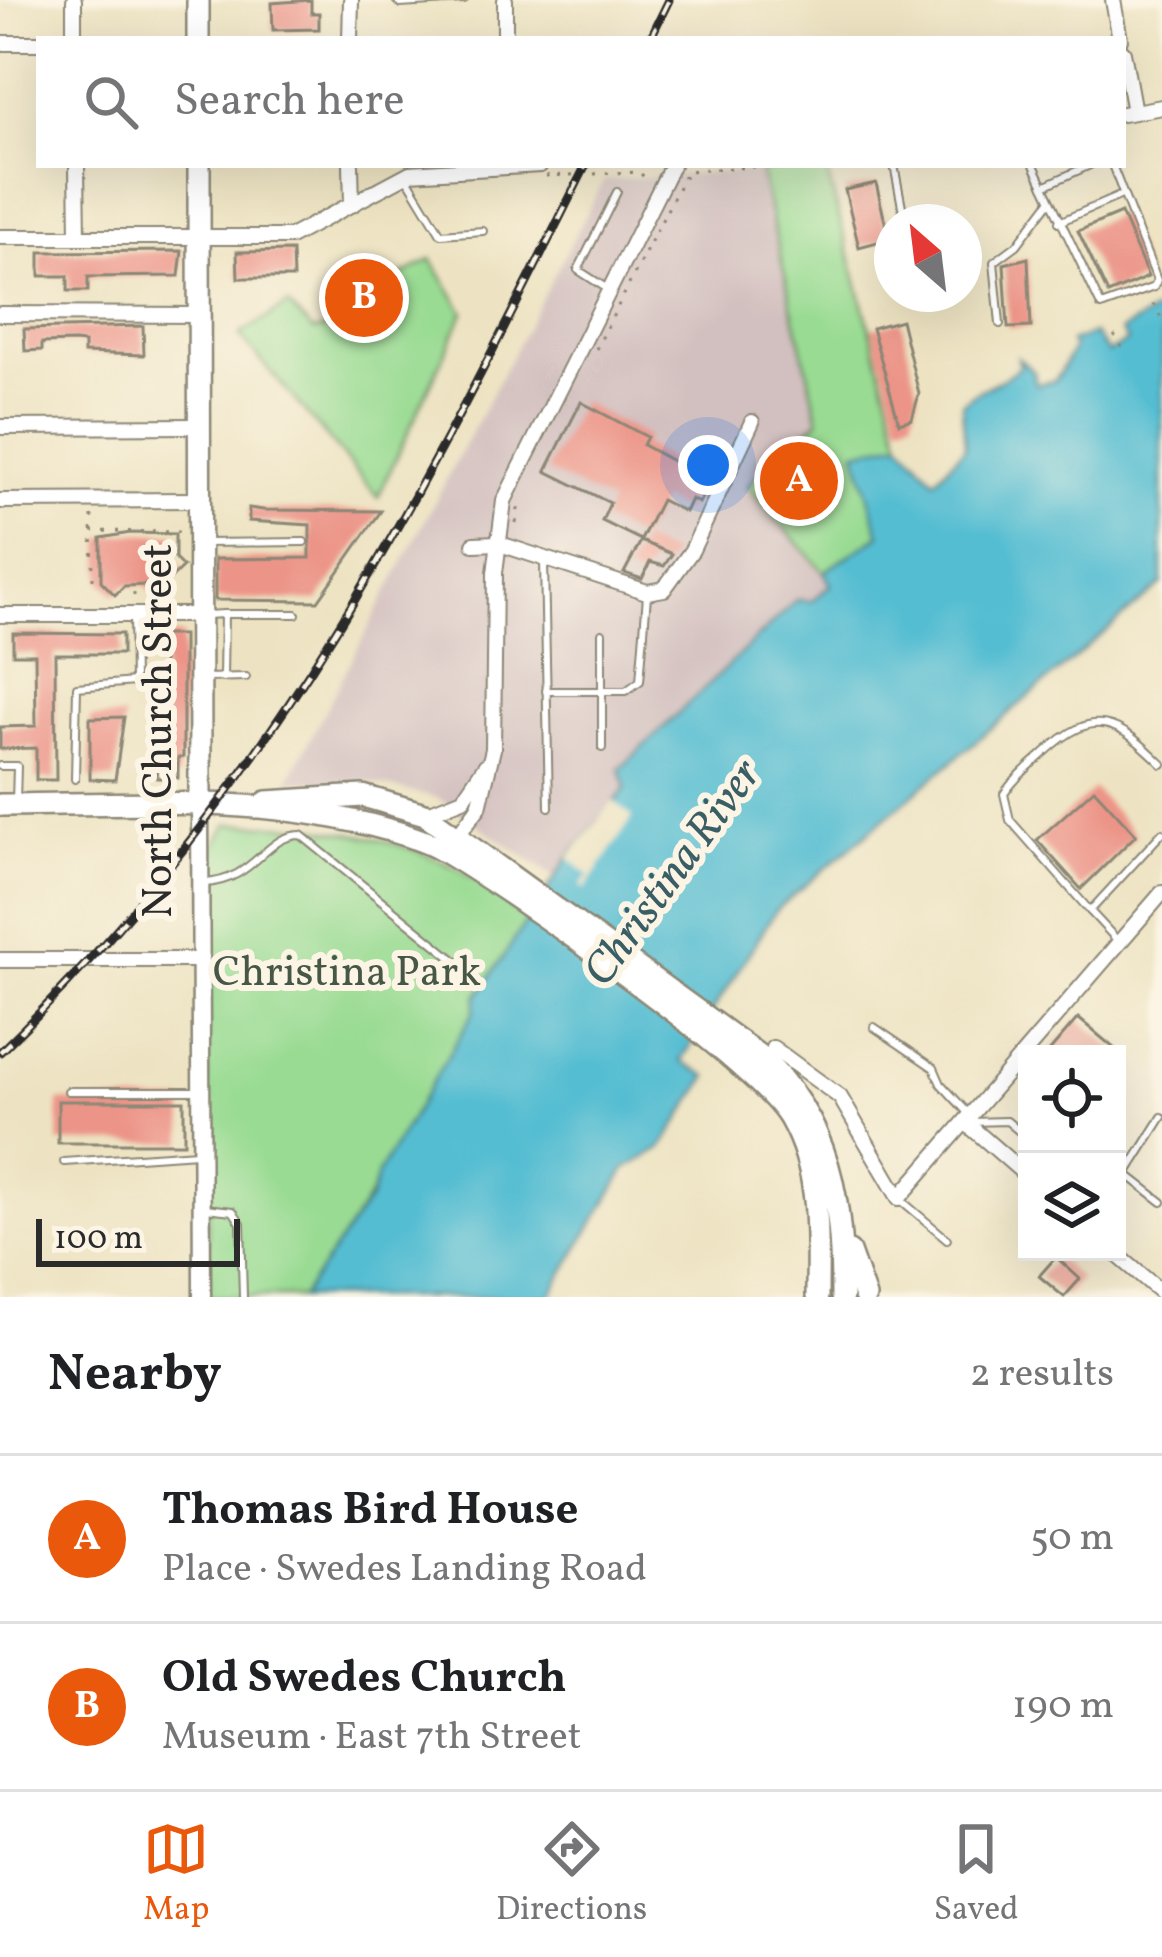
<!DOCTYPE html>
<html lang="en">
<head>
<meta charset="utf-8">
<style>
	body { margin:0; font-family:Vollkorn,serif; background:#f2f2f2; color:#202124 }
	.controls { position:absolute; right:36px; bottom:36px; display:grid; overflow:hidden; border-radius:0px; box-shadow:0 12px 48px #0002 }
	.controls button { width:108px; height:108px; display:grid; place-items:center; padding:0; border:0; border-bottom:3px solid #e0e0e0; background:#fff; color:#202124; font:60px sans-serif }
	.compass { position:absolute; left:874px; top:204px; width:108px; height:108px; border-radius:50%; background:#fff; box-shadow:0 12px 48px #0002; rotate:332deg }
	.scale { position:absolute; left:36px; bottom:30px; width:204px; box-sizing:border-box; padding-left:12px; border:6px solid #2b2b2b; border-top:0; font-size:33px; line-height:42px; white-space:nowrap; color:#2b2b2b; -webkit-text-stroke:9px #fcf5e5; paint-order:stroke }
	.you { position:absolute; left:708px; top:465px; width:42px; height:42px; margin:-30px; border:9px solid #fff; border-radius:50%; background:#1a73e8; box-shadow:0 0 0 18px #1a73e833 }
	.badge { display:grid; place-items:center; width:78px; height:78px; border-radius:50%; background:#ea580c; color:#fff; font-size:39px; font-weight:700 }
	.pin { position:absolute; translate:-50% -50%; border:6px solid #fff; box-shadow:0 3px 12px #0006 }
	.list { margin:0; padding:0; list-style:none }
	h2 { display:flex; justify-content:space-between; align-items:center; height:156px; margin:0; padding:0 48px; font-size:51px }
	h2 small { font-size:39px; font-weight:400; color:#757577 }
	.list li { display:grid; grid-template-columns:78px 1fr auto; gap:36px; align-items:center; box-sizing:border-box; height:168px; padding:0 48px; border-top:3px solid #e0e0e0 }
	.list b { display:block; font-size:45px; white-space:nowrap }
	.list p { margin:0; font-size:39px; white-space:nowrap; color:#757577 }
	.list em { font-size:39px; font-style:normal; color:#757577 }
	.icon { flex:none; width:66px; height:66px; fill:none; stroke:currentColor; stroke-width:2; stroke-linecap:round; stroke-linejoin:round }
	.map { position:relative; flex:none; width:1162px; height:1297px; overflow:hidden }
	.search { position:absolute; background:#fff; box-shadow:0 12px 48px #0002; left:36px; right:36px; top:36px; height:132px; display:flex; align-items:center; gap:30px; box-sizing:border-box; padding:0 42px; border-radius:0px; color:#757577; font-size:45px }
	.sheet { height:492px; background:#fff }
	nav { display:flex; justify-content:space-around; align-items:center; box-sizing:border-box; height:168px; border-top:3px solid #e0e0e0; background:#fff; font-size:33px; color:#757577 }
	nav a { display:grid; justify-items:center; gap:6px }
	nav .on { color:#ea580c }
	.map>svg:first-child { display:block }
	.industrial { fill:#d2bfbf }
	.green { fill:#99db93; stroke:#62835f; stroke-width:3 }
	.water { fill:#55bdd2; stroke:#40747e; stroke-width:3 }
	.pier { fill:#ede3c2 }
	.building { fill:#ec9488 }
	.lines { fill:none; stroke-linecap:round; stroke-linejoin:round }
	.service-casing { stroke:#8c8776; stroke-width:10 }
	.minor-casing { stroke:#8c8776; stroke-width:18 }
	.tertiary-casing { stroke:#8c8776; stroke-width:21 }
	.primary-casing { stroke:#8c8776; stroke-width:26 }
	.path { stroke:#8c8776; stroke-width:3; stroke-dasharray:3 9; stroke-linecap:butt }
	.service { stroke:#fff; stroke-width:6 }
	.minor { stroke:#fff; stroke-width:14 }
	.tertiary { stroke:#fff; stroke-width:16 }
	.primary { stroke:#fff; stroke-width:21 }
	.rail-casing { stroke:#2b2b2b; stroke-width:9 }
	.rail { stroke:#fcf5e5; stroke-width:4.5; stroke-dasharray:14; stroke-linecap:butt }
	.labels { text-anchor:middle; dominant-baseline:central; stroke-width:12; stroke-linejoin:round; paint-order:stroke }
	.street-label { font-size:42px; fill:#2b2b2b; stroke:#fcf5e5 }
	.park-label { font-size:42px; fill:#465745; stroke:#fcf5e5 }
	.water-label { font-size:45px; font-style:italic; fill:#3a5e65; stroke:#fcf5e5 }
</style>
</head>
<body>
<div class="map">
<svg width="1162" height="1297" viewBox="0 0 1162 1297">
	<rect width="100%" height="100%" fill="#fcf5e5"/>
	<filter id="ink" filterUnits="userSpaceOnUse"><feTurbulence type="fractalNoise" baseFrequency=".00833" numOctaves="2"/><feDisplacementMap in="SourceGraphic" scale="24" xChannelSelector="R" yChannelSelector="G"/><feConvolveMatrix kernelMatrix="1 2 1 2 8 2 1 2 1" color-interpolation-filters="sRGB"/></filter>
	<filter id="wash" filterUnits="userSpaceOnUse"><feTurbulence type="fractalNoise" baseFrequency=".004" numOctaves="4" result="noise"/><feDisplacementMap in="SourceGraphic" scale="48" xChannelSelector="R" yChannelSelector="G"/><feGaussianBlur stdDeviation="2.7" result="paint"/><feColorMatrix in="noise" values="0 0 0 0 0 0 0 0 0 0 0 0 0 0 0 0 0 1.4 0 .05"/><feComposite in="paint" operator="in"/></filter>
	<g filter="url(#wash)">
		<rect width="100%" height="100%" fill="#ede3c2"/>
		<path class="industrial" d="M760,170L819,421L748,487L832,584L812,601L797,600L620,769L626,788L556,878L438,798L366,782L288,781L604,180Z"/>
		<g class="green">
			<path d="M825,165L901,442L856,452L881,534L824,572L747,486L819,420L760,170Z"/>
			<path d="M431,259L464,312L378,497L239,335L288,305L314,331L333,326L357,336L407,305L393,281Z"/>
			<path d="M228,824C306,824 383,831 454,867C480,880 505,904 529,922L495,972L480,1020L306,1297H208L206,859Z"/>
		</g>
		<path class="water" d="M1162,307V584L776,910L681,1061L708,1076L662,1148L626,1169L549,1297H301L371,1197L377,1175L474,1012L477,997L568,858L626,788L620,769L797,600L812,601L831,585L824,572L880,535L856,451L901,442L935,480L965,447L962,404C978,387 1001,384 1019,367L1018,358L1034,372L1036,384L1055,381L1073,349L1070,342L1094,334L1108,353L1127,341L1121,331Z"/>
		<path class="pier" d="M613,801L633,817L585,889L581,886L589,875L568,858Z"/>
		<g id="blocks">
			<g class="building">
				<path d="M311,0V13H319V29L273,30L272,3Z"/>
				<path d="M876,183L889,239L859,247L845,190Z"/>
				<path d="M1121,213L1148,277L1108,294L1078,231Z"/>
				<path d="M182,251L179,276L88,277V291H68V276H40V252Z"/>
				<path d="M292,251L293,278H238L237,252Z"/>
				<path d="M1028,258L1031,327L1008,328L1004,264Z"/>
				<path d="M372,282L390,311L362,328L358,321L337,325L335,306Z"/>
				<path d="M901,320L919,394L912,419L899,423L872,328Z"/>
				<path d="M143,326L144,355L84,353V343L74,342L42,343V350L25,351L24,329Z"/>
				<path d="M581,402L647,437L643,445L702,477L697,488L705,491L699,503L691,499L685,512L661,500L641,540L602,521L610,503L546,471Z"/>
				<path d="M249,508L263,510L381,511L318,601L215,600V559L310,558V525L249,521Z"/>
				<path d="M130,533L175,534V559L183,567L154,595L145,585L124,586L115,595L101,581V538Z"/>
				<path d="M641,541L672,554L664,566L650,562L642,579L624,573Z"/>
				<path d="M13,633L122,634V654H55L56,780H36V748L0,749V727L36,726L35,654H13Z"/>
				<path d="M163,635H183V757L178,758V778H157L158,758H163Z"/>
				<path d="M124,717L115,780L90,779V718Z"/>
				<path d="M1094,789L1136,835L1081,889L1037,840Z"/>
				<path d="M1078,1018L1121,1054H1047Z"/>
				<rect x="58" y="1101" width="126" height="42"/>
				<path d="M1056,1257L1080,1279L1064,1297L1039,1276Z"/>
			</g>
		</g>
	</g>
	<g filter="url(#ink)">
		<use href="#blocks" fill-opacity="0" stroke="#8c8776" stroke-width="3"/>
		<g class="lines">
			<g class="service-casing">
				<g id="service">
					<path d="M396,0L400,4L464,0"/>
					<path d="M894,165L905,222"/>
					<path d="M1034,165L1101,306L1154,287L1157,280L1112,165"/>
					<path d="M407,178L441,234L483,231"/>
					<path d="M1044,186L1090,165"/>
					<path d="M1059,222L1122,195"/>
					<path d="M606,288L578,270L617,192"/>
					<path d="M1000,324L994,262L1017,245L1050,201"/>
					<path d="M204,543L304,542"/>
					<path d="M544,562L549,807"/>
					<path d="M224,614H296"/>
					<path d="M206,615L224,614L223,678"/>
					<path d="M602,633V748"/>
					<path d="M204,678L246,677"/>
					<path d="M546,691H626L640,681L647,595"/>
					<path d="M0,766H17L16,802"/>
					<path d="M75,779L77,687L134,682L133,615"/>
					<path d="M203,883C256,881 264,835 301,835L467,970"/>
					<path d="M1090,911L1010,820L1004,794C1014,778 1030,766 1044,753C1095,706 1117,720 1162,764"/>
					<path d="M1117,940L1090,911L1162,833"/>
					<path d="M874,1027L934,1068L941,1084L968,1113"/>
					<path d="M68,1091H196"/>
					<path d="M1162,1117L1126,1174L1162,1202"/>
					<path d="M971,1122L1007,1121L1027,1138"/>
					<path d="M64,1162L197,1153"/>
					<path d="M902,1201L947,1239"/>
					<path d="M205,1208L233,1211L241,1223L243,1297"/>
					<path d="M1117,1228L1119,1253"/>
				</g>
			</g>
			<g class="minor-casing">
				<g id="minor">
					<path d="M74,0V39"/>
					<path d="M505,0V39"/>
					<path d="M1113,0L1120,39"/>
					<path d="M350,39L351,0"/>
					<path d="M0,43H39"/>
					<path d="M1123,52L1134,112"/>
					<path d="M1123,114L1162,107"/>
					<path d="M77,165L78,237"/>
					<path d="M351,165L352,205"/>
					<path d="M0,237H290L410,173L540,165"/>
					<path d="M0,314L199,315"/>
					<path d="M0,427L199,426"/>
					<path d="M0,501L199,500"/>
					<path d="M474,544L497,543L647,592L664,589L692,550L752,422"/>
					<path d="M0,615H200"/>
					<path d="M425,814L463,799L486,765"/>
					<path d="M454,840L479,807L493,749L495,573L504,501L672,165"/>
					<path d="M0,960H198"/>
					<path d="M773,1048L840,1097L899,1198L1162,893"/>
					<path d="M965,1122L1027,1176"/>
					<path d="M1114,1252L1162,1293"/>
				</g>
			</g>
			<g class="tertiary-casing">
				<path id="tertiary" d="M200,804L202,1297"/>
			</g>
			<g class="primary-casing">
				<g id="primary">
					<path d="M198,0V39"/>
					<path d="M199,165L200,804"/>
					<path d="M267,802L363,796L425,814L758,1055C832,1122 842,1202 842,1297"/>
					<path d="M0,805C129,804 263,794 389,830C406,835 424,840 440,849C506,886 760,1063 791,1120C822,1176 817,1235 817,1297"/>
					<path d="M849,1252L865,1297"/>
				</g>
			</g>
			<g class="path">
				<path d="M546,176L639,172L647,180"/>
				<path d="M1153,304L1162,319"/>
				<path d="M1114,335L1122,347"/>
				<path d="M596,349L687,171L785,165"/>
				<path d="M92,516L93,581H98"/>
				<path d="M516,523L519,502"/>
				<path d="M92,531L181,532"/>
				<path d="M134,593V604"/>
			</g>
			<use href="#service" class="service"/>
			<use href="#minor" class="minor"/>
			<use href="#tertiary" class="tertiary"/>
			<use href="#primary" class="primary"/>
			<g class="rail-casing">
				<g id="rail">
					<path d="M650,39L669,0"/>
					<path d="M0,1052C274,787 419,501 586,165"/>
				</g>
			</g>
			<use href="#rail" class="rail"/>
		</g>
	</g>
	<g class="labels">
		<g class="street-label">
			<text transform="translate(160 731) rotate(-90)">North Church Street</text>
		</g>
		<g class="park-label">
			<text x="347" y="974">Christina Park</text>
		</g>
		<g class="water-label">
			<text transform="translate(674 874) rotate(-54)">Christina River</text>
		</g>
	</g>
</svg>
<div class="controls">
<button><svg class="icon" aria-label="locate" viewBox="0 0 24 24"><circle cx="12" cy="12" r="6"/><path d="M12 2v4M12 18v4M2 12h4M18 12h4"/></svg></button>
<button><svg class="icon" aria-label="layers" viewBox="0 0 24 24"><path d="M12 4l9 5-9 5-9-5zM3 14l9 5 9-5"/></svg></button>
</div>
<svg class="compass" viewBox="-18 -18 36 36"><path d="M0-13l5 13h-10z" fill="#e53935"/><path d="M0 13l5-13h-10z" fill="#757577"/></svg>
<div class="scale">100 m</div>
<div class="you"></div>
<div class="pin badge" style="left:799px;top:481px">A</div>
<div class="pin badge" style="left:364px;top:298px">B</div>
<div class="search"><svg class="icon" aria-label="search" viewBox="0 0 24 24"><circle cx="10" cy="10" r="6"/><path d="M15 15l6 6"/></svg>Search here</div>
</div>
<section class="sheet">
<h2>Nearby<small>2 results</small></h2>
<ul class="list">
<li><span class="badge">A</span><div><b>Thomas Bird House</b><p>Place · Swedes Landing Road</p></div><em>50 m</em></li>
<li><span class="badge">B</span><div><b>Old Swedes Church</b><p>Museum · East 7th Street</p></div><em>190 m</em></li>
</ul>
</section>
<nav>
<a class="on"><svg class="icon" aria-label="map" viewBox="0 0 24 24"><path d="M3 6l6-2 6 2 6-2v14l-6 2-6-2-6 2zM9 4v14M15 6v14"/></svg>Map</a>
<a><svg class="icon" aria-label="directions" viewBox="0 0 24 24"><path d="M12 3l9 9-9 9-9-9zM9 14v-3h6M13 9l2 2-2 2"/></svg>Directions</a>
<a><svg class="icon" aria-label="saved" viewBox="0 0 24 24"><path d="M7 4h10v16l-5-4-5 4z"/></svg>Saved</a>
</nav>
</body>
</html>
